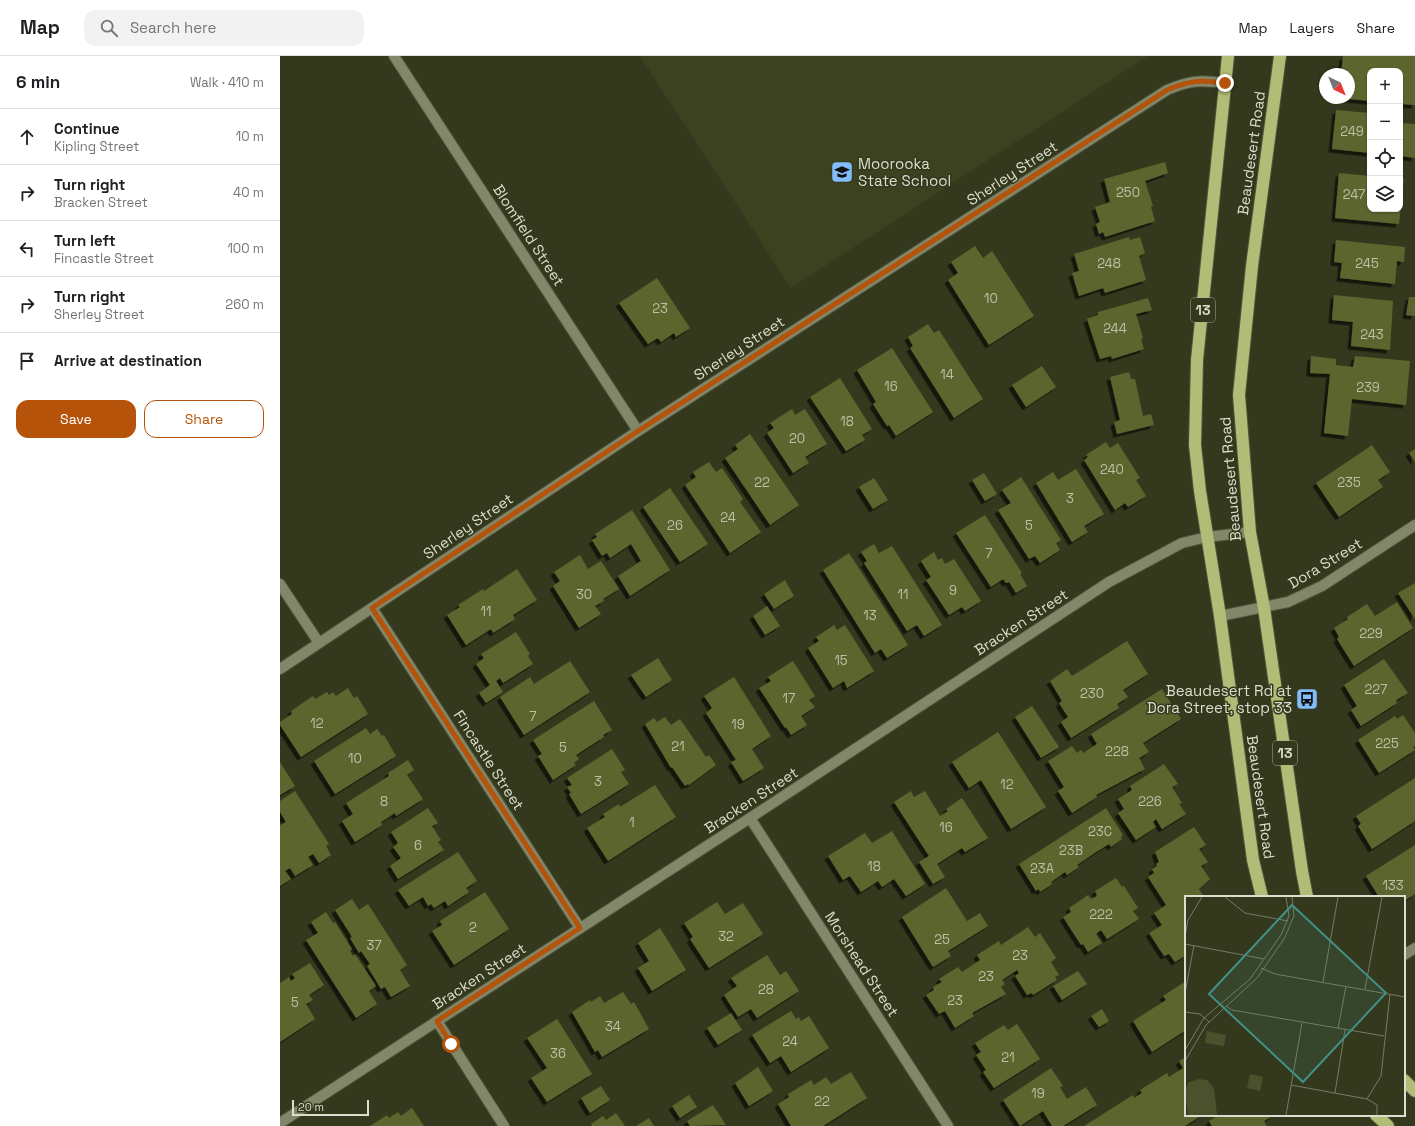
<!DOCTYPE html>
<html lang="en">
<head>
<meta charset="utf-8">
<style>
	body { margin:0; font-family:"Space Grotesk",sans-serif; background:#f2f2f2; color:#202124 }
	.controls { position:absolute; right:12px; top:12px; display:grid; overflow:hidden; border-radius:8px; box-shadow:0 1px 3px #0004 }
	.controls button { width:36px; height:36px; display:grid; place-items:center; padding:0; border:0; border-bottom:1px solid #e0e0e0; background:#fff; color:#202124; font:20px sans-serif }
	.compass { position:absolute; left:1039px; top:12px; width:36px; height:36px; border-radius:50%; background:#fff; box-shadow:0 1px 3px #0004; rotate:137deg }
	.scale { position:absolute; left:12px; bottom:10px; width:77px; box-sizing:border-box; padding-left:4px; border:2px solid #dbdece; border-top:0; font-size:11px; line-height:14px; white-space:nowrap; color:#dbdece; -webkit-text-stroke:3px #34391d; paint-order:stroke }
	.stop { position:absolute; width:12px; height:12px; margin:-9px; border:3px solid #b45309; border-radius:50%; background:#fff }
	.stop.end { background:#b45309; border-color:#fff; box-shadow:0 1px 4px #0008 }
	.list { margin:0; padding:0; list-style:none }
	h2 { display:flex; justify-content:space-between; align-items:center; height:52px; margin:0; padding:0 16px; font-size:17px }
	h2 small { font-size:13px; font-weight:400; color:#757577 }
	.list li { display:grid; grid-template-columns:26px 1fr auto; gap:12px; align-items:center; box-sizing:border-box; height:56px; padding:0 16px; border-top:1px solid #e0e0e0 }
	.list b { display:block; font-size:15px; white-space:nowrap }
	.list p { margin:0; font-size:13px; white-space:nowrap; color:#757577 }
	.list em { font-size:13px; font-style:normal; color:#757577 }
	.actions { display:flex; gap:8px; padding:12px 16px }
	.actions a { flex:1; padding:9px 0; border:1px solid #b45309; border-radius:12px; text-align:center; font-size:14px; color:#b45309 }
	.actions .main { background:#b45309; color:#fff }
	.icon { flex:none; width:22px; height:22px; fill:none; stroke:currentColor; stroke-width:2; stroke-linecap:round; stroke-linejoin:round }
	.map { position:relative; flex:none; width:1135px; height:1070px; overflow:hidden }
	header { display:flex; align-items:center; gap:24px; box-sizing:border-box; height:56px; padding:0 20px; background:#fff; border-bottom:1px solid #e0e0e0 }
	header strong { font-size:19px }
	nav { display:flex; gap:22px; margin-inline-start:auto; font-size:14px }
	.search { width:280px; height:36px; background:#f2f2f2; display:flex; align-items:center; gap:10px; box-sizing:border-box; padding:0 14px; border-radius:12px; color:#757577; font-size:15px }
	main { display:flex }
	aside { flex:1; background:#fff }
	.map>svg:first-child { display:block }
	.built { fill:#3c4220 }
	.building { fill:#5d652e; filter:url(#shadow) }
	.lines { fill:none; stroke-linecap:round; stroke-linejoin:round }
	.street-casing { stroke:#51553d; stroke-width:12 }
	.highway-casing { stroke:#51553d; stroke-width:14 }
	.street { stroke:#818768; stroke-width:10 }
	.highway { stroke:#b1bd76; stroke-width:12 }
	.route { stroke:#b45309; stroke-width:5 }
	.labels { text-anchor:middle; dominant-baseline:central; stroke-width:3; stroke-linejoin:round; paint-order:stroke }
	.number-label { font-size:13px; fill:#bcc0a6 }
	.shield { fill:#34391d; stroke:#a9ac99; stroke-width:1 }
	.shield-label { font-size:14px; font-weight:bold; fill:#dbdece }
	.street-label { font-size:15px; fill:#dbdece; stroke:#34391d }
	.poi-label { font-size:15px; fill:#dbdece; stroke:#34391d; text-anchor:start }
	.inset-road { fill:none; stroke:#777b64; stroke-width:1 }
	.view { fill:#429086; fill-opacity:0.15; stroke:#429086; stroke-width:2 }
	.inset-edge { fill:none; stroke:#dbdece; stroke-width:2 }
</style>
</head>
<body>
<header>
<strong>Map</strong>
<div class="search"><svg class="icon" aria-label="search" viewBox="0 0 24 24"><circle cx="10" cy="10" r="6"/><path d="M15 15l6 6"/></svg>Search here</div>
<nav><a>Map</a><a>Layers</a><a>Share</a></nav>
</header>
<main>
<aside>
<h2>6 min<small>Walk · 410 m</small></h2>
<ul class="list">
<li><svg class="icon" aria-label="ahead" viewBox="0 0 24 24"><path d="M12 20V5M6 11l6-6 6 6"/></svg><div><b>Continue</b><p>Kipling Street</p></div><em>10 m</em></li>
<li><svg class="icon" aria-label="right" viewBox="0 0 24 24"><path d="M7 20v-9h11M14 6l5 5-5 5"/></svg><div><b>Turn right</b><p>Bracken Street</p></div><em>40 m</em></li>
<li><svg class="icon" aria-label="left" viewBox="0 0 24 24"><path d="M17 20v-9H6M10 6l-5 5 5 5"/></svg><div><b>Turn left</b><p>Fincastle Street</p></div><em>100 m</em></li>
<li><svg class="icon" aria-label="right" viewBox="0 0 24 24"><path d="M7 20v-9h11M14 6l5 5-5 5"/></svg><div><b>Turn right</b><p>Sherley Street</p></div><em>260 m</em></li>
<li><svg class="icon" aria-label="arrive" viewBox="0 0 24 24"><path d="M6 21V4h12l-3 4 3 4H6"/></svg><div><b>Arrive at destination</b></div></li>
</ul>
<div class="actions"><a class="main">Save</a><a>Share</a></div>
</aside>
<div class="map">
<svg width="1135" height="1070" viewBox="0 0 1135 1070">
	<defs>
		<filter id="shadow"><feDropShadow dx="-3.5" dy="3.5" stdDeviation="0" flood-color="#0009"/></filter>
	</defs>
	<rect width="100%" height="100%" fill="#34391d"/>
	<path class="built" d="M360,0H868L511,232Z"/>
	<g class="building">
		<path d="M1063,0H1135V49L1120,48V15H1090V45L1069,43V18H1061Z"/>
		<path d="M1056,54L1090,57V97L1052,93Z"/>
		<path d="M1120,67L1135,68V102L1120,100Z"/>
		<path d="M885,106L888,117L865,125L873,150L871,151L875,165L825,181L823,176L819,178L816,168L820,166L815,151L830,146L824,123Z"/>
		<path d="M1059,117L1090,120V153H1120V123H1124L1119,168L1055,162Z"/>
		<path d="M849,181L850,184L860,181L865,197L859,200L866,224L825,237L823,232L799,240L792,217L799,215L794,198Z"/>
		<path d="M1056,184L1125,191L1124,206L1117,205L1115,228L1060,222L1062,207L1054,206Z"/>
		<path d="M695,190L703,202L712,195L754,260L709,289L668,224L678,217L671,206Z"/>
		<path d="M377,222L410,272L396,281L394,277L381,286L378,282L368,288L339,247Z"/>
		<path d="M1054,239L1113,245L1110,294L1071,290L1073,266L1052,264Z"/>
		<path d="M1129,241H1135V260L1126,259Z"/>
		<path d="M868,242L872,254L856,258L863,282L861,283L864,293L832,303L831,300L820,303L807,263L818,259V256Z"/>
		<path d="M648,268L654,277L659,274L703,343L674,362L630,292L633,290L628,281Z"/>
		<path d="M612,292L653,356L616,380L609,369L607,370L593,348L596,346L577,314Z"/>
		<path d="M1031,300L1056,303V309L1073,311L1075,300L1130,305L1126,349L1072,343L1068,380L1044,377L1050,318L1030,317Z"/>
		<path d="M762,310L776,331L746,351L732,329Z"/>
		<path d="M849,316L851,323H855L863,360L871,358L874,369L837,378L834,366L840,364L830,321Z"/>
		<path d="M560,322L592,373L582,379L585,384L566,395L530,341Z"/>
		<path d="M512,353L515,359L525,353L547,388L525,401L529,407L513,417L487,377L494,372L490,367Z"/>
		<path d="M470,378L519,449L490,469L445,402L458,393L455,389Z"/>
		<path d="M826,386L830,392L838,387L860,422L856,424L866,440L848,451L845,447L835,454L804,404L808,401L806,399Z"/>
		<path d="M1092,389L1110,416L1098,424L1103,431L1059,461L1036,427Z"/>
		<path d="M1135,393V406L1129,397Z"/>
		<path d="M429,406L436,416L442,412L463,443L460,446L481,476L450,497L405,429L416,421L413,416Z"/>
		<path d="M796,413L824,458L804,470L808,476L792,486L756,427L773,416L778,424Z"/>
		<path d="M704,417L717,438L705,445L692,424Z"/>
		<path d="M741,421L781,484L776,487L780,494L760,507L755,500L749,503L718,454L731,447L722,434Z"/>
		<path d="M594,422L608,444L593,453L579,431Z"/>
		<path d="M390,432L428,488L400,506L363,451Z"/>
		<path d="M352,454L390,514L350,540L338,520L361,505L351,488L330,502L327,497L322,500L312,484L317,481L315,478Z"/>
		<path d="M705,459L742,517L740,518L747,530L736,537L729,526L726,527L723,523L711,531L676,477Z"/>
		<path d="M594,488L599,497L612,490L662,569L644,580L637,569L627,575L584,507L587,505L581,496Z"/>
		<path d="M654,496L658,504L662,502L665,508L674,503L701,545L685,555L682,551L669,559L646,524L651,521L641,505Z"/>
		<path d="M569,497L628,589L607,602L601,593L595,597L543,514Z"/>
		<path d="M300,499L308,513L321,505L339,533L323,543L324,545L315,550L321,558L299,572L273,530L280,525L274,516Z"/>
		<path d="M237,513L257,544L233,559L235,563L213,577L211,573L186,589L167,559L180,551L178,549L203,533L204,535Z"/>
		<path d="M505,524L514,540L494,553L484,538Z"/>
		<path d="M1135,527V563L1118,537Z"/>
		<path d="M1117,546L1133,572L1074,610L1057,583L1059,581L1054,572L1068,563L1067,561L1087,548L1095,560Z"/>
		<path d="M487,550L500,570L485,579L473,560Z"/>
		<path d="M554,569L557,574L565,569L594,615L567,632L564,625L553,632L528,592L539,585L536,581Z"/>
		<path d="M236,576L250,598L248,600L253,608L223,627L220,622L216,625L223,636L206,647L199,637L210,629L196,608L204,602L201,598Z"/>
		<path d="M847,585L868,618L843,634L848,641L837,648L839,652L791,682L781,666L788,661L779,647L782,645L770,625L787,613L792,620Z"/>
		<path d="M378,602L392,624L366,641L351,619Z"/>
		<path d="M1104,603L1128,637L1116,644L1117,647L1081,670L1071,654L1077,650L1064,629Z"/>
		<path d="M290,605L310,636L244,679L220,641L250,621L254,628Z"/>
		<path d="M513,605L535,640L529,644L535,651L521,660L527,669L511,679L506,671L505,672L479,632L491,625L488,621Z"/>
		<path d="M454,621L491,680L472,693L484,712L463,725L451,706L456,704L426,657L432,652L424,640Z"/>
		<path d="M68,632L74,642L77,640L88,658L21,701L0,669V666L12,658L11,655L33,640L35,643L47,636L49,639L53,636L56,640Z"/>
		<path d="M882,633L901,663L863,687L869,696L859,702L865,713L816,739L817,741L792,757L778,735L784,731L768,705L792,690L797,697L801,694L803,697L817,688L811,678Z"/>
		<path d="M314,645L332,674L323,679L324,681L296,699L299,703L294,707L296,709L273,724L258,700L262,698L253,684Z"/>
		<path d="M752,650L779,691L761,702L735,661Z"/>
		<path d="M1123,659L1135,677V690L1133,691L1135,694L1099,717L1078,684L1115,660L1117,663Z"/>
		<path d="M385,661L391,669L400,663L426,701L429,699L436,709L409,729L408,728L405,730L392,711L391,712L365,668L374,662L377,666Z"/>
		<path d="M86,672L90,678L97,673L102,680L104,679L116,700L55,738L34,705Z"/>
		<path d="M718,676L766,751L731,773L701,724L689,732L672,706Z"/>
		<path d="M332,693L345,714L341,716L349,728L301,758L289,738L291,737L287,731L292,729L287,722Z"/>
		<path d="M128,704L134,714L127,719L143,743L116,760L115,757L101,766L102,769L75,786L62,765L73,758L66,747L109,720L108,717Z"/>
		<path d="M0,706L15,730L0,739Z"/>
		<path d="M884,708L898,728L892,731L902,747L899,748L906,758L882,773L876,763L873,766L876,771L856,784L838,757L844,753L838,743L852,734L850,730Z"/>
		<path d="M1135,722V765L1092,793L1078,770L1081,768L1076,760Z"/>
		<path d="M375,729L396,761L328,805L307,772L325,761L323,758L339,748L340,751Z"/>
		<path d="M15,735L49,788L46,790L51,799L39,807L33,798L28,801L33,809L15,820L10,812L5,815L11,823L0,830V769L6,766L0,756V745Z"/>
		<path d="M631,735L634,741L645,735L660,760L668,755L666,753L682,742L708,782L685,796L682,792L657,808L665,821L653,828L639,806L649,800L614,746Z"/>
		<path d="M148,752L158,767L152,770L161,784L158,786L164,794L118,823L110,810L121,802L113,791L118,787L111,776Z"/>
		<path d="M826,752L843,779L841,781L842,783L831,791L829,788L813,798L797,809L799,811L787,819L785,816L771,826L772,828L760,836L759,833L756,835L739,808Z"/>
		<path d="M914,771L926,789L919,793L928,806L921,810L930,823L919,833L924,841H906V899L895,906L889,898L884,900L869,877L882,869L874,857L886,849L868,821L874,817L872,813L877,810L876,808L879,806L875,796Z"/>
		<path d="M612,775L645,828L626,840L614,823L602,831L598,825L581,836L570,820L563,824L548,800L585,777L592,787Z"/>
		<path d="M1135,789V838L1124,845V841H1099L1086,820Z"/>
		<path d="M178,796L197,825L186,832L189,836L168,850L165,845L154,852L151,848L148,850L143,841L129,850L118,834Z"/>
		<path d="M836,822L842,831L844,830L858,852L853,855L859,863L827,883L821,874L816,878L822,887L808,896L803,888L801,889L783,861L791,856L789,852L808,839L811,843L817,840L815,835Z"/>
		<path d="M666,832L687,865L700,857L708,870L668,895L671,900L653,911L622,861Z"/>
		<path d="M205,836L229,873L174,909L152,875L162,869L160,865Z"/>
		<path d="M72,843L79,854L88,848L127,909L120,914L130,930L111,941L105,931L101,933L87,910L90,908L81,895L79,897L70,882L72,881L55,854Z"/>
		<path d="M437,846L445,858L463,847L483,878L429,912L410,883L413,881L404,867Z"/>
		<path d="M46,856L53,867L55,866L72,893L70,895L73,900L75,898L96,930L89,935L97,948L76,962L26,884L38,877L31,866Z"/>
		<path d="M748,871L755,881L760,877L776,902L771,906L779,919L775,921L777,924L753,939L752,937L747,939L735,920L739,917L737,914L722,924L725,928L721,931L726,938L692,957L694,960L675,972L665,955L659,958L646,939L654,934L653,931L662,926L659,923L678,911L682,916L700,904L697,899L719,885L721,889Z"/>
		<path d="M380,872L406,914L372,935L358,912L369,905L358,887Z"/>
		<path d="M487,899L500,919L506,915L519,935L477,962L471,953L458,961L444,939L457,930L451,922Z"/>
		<path d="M30,907L44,929L29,939L33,944L26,948L35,963L0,986V927L9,921L11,925L15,922L12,918Z"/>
		<path d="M798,915L807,928L782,944L773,930Z"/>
		<path d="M906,925V974L872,996L853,965L886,944L883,940Z"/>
		<path d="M343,936L351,948L354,946L369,973L322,1001L318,994L315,996L292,956L310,944L311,946L320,940L324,947Z"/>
		<path d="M822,953L829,965L819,971L811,960Z"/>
		<path d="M511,955L516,963L519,961L521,965L529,960L549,992L511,1016L501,1000L490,1007L472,979Z"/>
		<path d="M451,957L462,974L438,989L427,972Z"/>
		<path d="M277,963L312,1018L267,1046L251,1022L267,1012L247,982Z"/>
		<path d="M737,968L760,1003L714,1032L703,1016L706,1014L696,999L701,996L695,987L724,969L728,974Z"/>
		<path d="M906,1001V1059H922L905,1070H804L853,1039L854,1042L862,1037L860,1034L887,1017L889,1021L903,1012L899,1005Z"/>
		<path d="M478,1011L493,1035L469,1050L455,1027Z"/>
		<path d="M771,1012L783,1030L780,1031L787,1043L806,1031L817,1049L783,1070H772L763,1055L740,1070L723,1044Z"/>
		<path d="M571,1016L587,1042L543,1070H511L498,1048L509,1041L508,1038L531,1024L534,1029L546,1021L551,1028Z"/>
		<path d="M321,1030L330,1044L310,1057L301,1042Z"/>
		<path d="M409,1039L417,1051L400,1062L392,1050Z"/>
		<path d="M433,1049L446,1069L410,1070L407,1065Z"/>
		<path d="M132,1052L144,1070H90L107,1059L109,1062L118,1056L121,1060Z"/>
		<path d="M336,1057L345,1070H312L311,1068L323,1060L326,1064Z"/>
		<path d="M939,1059H994L984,1065L987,1070H932L929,1065Z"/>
		<path d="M369,1062L374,1070H356Z"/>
	</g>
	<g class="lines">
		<g class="street-casing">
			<g id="street">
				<path d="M114,0L358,375"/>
				<path d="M0,528L39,587"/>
				<path d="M92,552L300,872"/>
				<path d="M940,560L1008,546L1042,530L1135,469"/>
				<path d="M0,613L358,375L887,34C911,24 920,24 945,27"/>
				<path d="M470,762L668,1070"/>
				<path d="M1124,899L1135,892"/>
				<path d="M157,965L224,1070"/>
				<path d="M0,1067L470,762L829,526L902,487L927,481L970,476"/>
			</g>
		</g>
		<g class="highway-casing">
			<g id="highway">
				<path d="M948,0L917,304L915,389L920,435L940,560L973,804L982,841"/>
				<path d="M1000,0L972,210L959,339L970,476L984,552L1022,815L1027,841"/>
				<path d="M1124,1024L1135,1035"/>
				<path d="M1096,1059L1108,1070"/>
			</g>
		</g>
		<use href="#street" class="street"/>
		<use href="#highway" class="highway"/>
	</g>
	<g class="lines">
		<path class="route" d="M171,988L157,965L300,872L92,552L358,375L887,34C911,24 920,24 945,27"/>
	</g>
	<defs>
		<g id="school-square" transform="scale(1.15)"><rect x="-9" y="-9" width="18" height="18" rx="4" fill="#82bcfa" stroke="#34391d"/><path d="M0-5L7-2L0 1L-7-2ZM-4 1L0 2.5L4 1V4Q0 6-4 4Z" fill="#111"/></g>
		<g id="bus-square" transform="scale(1.15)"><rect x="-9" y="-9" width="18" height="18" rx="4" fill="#82bcfa" stroke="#34391d"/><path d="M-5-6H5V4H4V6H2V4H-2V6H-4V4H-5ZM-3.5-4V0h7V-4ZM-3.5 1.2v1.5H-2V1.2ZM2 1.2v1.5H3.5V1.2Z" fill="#111"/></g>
	</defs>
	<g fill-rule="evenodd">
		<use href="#school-square" x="562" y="116"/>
		<use href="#bus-square" x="1027" y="643"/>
	</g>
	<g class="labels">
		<g class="number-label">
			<text x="1072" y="75">249</text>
			<text x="848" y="136">250</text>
			<text x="1074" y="138">247</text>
			<text x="829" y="207">248</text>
			<text x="1087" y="207">245</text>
			<text x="711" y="242">10</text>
			<text x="380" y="252">23</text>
			<text x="835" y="272">244</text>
			<text x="1092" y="278">243</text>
			<text x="667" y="318">14</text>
			<text x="611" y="330">16</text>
			<text x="1088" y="331">239</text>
			<text x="567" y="365">18</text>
			<text x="517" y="382">20</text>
			<text x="832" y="413">240</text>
			<text x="482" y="426">22</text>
			<text x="1069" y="426">235</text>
			<text x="790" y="442">3</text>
			<text x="448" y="461">24</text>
			<text x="395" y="469">26</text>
			<text x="749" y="469">5</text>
			<text x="709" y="497">7</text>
			<text x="673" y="534">9</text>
			<text x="304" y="538">30</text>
			<text x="623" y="538">11</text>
			<text x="206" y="555">11</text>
			<text x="590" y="559">13</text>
			<text x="1091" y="577">229</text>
			<text x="561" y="604">15</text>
			<text x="1096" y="633">227</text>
			<text x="812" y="637">230</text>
			<text x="509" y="642">17</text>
			<text x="253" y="660">7</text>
			<text x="37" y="667">12</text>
			<text x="458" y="668">19</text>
			<text x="1107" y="687">225</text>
			<text x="398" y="690">21</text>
			<text x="283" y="691">5</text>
			<text x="837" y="695">228</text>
			<text x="75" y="702">10</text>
			<text x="318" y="725">3</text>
			<text x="727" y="728">12</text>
			<text x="104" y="745">8</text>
			<text x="870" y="745">226</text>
			<text x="352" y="766">1</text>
			<text x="666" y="771">16</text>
			<text x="820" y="775">23C</text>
			<text x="138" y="789">6</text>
			<text x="791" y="794">23B</text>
			<text x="594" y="810">18</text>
			<text x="762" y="812">23A</text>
			<text x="1113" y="829">133</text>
			<text x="821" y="858">222</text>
			<text x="193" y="871">2</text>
			<text x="446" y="880">32</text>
			<text x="662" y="883">25</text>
			<text x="94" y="889">37</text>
			<text x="740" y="899">23</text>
			<text x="706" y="920">23</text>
			<text x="486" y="933">28</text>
			<text x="675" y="944">23</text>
			<text x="15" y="946">5</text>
			<text x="333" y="970">34</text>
			<text x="510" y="985">24</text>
			<text x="278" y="997">36</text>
			<text x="728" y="1001">21</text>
			<text x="758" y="1037">19</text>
			<text x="542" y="1045">22</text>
		</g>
		<g class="shield">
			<rect x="911" y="242" width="24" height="24" rx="3"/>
			<rect x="993" y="685" width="24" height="24" rx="3"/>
		</g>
		<g class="shield-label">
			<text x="923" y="254">13</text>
			<text x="1005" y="697">13</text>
		</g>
		<g class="street-label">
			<text transform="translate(971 97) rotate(-82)">Beaudesert Road</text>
			<text transform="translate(732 117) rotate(-33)">Sherley Street</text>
			<text transform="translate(249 179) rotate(57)">Blomfield Street</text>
			<text transform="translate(459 292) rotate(-33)">Sherley Street</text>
			<text transform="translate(950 423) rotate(-95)">Beaudesert Road</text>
			<text transform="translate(188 470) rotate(-34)">Sherley Street</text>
			<text transform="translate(1045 507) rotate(-31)">Dora Street</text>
			<text transform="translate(741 566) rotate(-33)">Bracken Street</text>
			<text transform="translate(209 704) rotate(57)">Fincastle Street</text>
			<text transform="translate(981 741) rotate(82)">Beaudesert Road</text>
			<text transform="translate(471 744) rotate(-33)">Bracken Street</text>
			<text transform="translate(582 908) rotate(57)">Morshead Street</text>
			<text transform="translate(199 920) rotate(-33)">Bracken Street</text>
		</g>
		<g class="poi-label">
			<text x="578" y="107">Moorooka<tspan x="578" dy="17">State School</tspan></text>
			<text x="1012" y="634" text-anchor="end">Beaudesert Rd at<tspan x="1012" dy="17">Dora Street, stop 33</tspan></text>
		</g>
	</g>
	<g transform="translate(905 840)">
		<rect width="220" height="220" fill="#34391d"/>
		<path d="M22,135L41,139L39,150L20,147ZM65,178L78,181L75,195L62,192ZM14,183L22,184L29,192L32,219H3L0,194L4,186Z" fill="#4b512c"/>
		<path class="inset-road" d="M40,1L60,17L103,25M0,40L3,24L17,1M0,48L79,63M76,72L90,78L220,101M138,86L153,1M180,93L197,1M0,97L9,49M41,110L47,114L199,140M0,116L15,118L24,126M153,133L161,90M0,154L19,122L65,83L96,39L104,20L101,1M0,165L21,129L72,82L99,43L109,20L107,1M106,189L182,203L192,209V219M150,197L160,134M182,203L196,180L205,98M101,219L117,127"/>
		<path class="view" d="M107,9L201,97L118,186L24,98Z"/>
		<rect width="220" height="220" class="inset-edge"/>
	</g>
</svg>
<div class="controls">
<button>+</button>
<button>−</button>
<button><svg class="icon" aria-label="locate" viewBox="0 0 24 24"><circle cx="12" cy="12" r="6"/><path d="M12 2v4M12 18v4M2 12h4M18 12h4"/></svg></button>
<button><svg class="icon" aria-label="layers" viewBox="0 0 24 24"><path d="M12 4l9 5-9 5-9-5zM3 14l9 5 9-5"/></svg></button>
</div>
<svg class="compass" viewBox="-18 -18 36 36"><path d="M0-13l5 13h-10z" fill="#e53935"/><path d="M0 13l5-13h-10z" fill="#757577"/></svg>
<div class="scale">20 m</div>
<div class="stop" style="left:171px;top:988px"></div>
<div class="stop end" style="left:945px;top:27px"></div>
</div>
</main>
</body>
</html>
